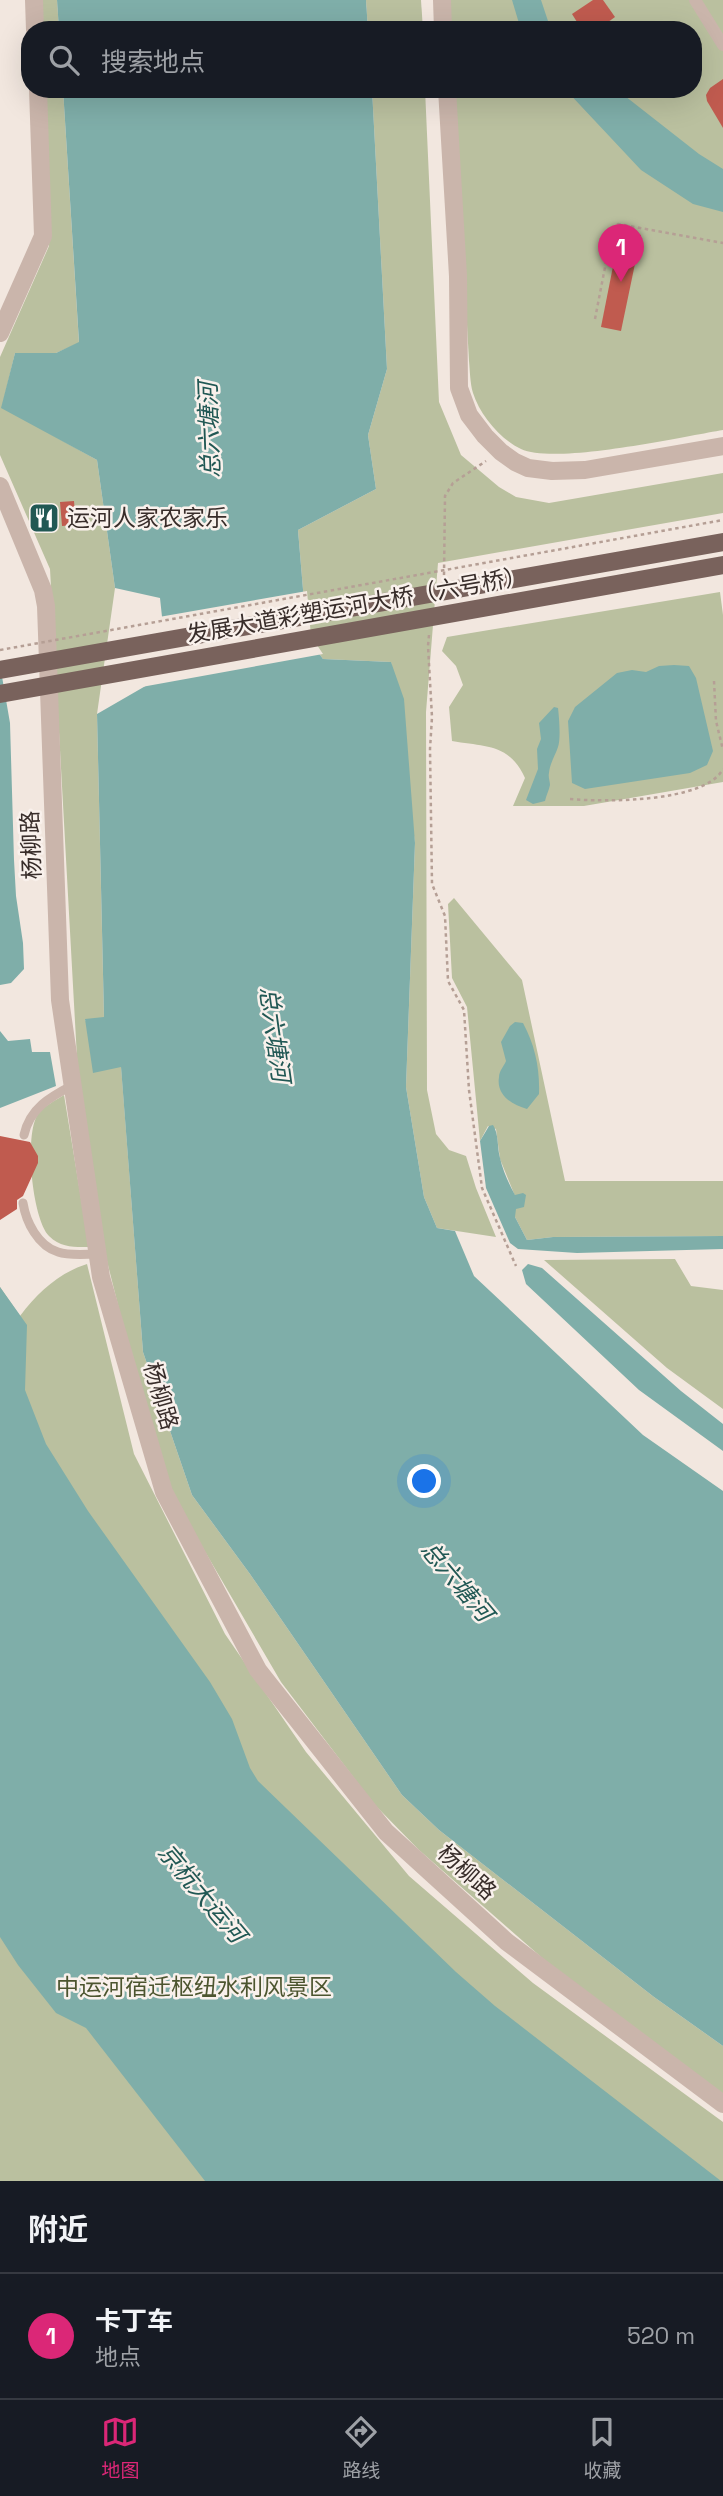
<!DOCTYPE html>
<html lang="zh">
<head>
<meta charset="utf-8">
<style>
	body { margin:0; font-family:"Space Grotesk","Noto Sans SC",sans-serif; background:#20242c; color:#f1f3f6 }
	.you { position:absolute; left:425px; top:1482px; width:24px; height:24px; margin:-18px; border:5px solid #fff; border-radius:50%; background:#1a73e8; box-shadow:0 0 0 10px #1a73e833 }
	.badge { display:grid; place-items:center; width:46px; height:46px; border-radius:50%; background:#db2777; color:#fff; font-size:23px; font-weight:700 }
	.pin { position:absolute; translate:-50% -58px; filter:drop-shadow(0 2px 4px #0008) }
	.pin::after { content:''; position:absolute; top:37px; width:24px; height:21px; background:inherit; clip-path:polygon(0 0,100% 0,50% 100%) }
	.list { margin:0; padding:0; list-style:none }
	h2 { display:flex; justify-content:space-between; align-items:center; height:91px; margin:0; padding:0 28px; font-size:30px }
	h2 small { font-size:23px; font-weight:400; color:#9ea1a6 }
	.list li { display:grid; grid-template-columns:46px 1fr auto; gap:21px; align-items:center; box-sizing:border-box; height:126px; padding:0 28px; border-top:2px solid #363941 }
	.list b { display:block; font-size:26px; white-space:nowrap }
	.list p { margin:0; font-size:23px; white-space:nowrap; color:#9ea1a6 }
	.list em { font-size:23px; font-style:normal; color:#9ea1a6 }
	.icon { flex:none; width:38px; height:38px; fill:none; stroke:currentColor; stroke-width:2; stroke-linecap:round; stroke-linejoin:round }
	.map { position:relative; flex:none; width:723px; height:2181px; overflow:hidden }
	.search { position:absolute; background:#171b24; box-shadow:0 7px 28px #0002; left:21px; right:21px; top:21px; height:77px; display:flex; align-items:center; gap:18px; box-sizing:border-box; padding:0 24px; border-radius:28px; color:#9ea1a6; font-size:26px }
	.sheet { height:217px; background:#171b24 }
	nav { display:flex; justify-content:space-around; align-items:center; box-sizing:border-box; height:98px; border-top:2px solid #363941; background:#171b24; font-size:19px; color:#9ea1a6 }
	nav a { display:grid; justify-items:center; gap:4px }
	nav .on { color:#db2777 }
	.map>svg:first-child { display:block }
	.green { fill:#bac09f }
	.water { fill:#7faea9 }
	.pier { fill:#f2e7df }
	.building { fill:#c05b4f }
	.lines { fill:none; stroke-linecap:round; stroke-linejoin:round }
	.path { stroke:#b59f95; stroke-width:2.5; stroke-dasharray:3.5 3.5; stroke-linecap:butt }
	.service { stroke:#cab5ab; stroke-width:9 }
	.pedestrian { stroke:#cab5ab; stroke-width:12 }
	.minor { stroke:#cab5ab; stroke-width:18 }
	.tertiary { stroke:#cab5ab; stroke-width:18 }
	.path-bridge { stroke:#b59f95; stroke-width:2.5; stroke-dasharray:3.5 3.5; stroke-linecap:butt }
	.primary-bridge { stroke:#79625c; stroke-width:18 }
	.labels { text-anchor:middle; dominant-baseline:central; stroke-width:5; stroke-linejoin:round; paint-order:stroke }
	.poi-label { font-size:23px; fill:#382d2a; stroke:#f9f1ec; text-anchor:start }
	.street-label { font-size:23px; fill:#382d2a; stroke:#f9f1ec }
	.park-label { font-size:23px; fill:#4c552f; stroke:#f9f1ec }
	.water-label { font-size:24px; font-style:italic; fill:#215854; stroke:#f9f1ec }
</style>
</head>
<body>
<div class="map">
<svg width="723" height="2181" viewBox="0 0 723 2181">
	<rect width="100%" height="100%" fill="#f2e7df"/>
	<g class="green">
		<path d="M34,0H57L59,30H36Z"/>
		<path d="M366,0H421L423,30H368Z"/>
		<path d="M449,0H723V430C681,437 555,465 521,449C500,439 480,415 473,393C470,383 470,371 469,361L454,89H693V30H451Z"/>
		<path d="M41,89H63L79,343L56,353H15L2,407L97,460L115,588L97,714L104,1018L85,1020L121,1066L143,1352L192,1495L250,1574L402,1795L439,1830L654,1997L723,2046V2096L556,1970L419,1850L373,1803L281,1682L172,1495L135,1373L107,1261L78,1076L50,569L0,455V357L49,246L50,217Z"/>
		<path d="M372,89H425L439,402L461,455L499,487L516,497L549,503L723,473V513L438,563L426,712L427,1090L436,1134L449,1150L466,1156L476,1188L496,1237L437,1228L424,1197L406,1087L415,843L391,662L323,659L307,637L298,530L376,489L368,435L387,369Z"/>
		<path d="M720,592L723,615V782L584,806H513L525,778C509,743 485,747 452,741L449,707L463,685L456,666L442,651L447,637Z"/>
		<path d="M454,898L522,980L565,1181H723V1236L553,1237L527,1240L515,1217V1196L500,1159L496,1129L488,1126L480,1141L467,1007L452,978L448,904Z"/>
		<path d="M64,1095L89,1247C74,1247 61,1248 49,1236C32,1218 24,1134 38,1114C44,1106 56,1100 64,1095Z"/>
		<path d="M675,1259L691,1286L723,1290V1409L667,1368L544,1260Z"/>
		<path d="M87,1264L134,1454L225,1634L306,1752L409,1876L533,1983L723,2122V2181H0V1287L20,1316C38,1292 59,1273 87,1264Z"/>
	</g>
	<g class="water">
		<path d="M57,0H366L368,30H59Z"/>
		<path d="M512,0H541L551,30H521Z"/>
		<path d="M63,89H372L387,369L368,435L376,489L298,530L307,637L323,659L391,662L404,699L415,843L406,1087L424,1197L437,1228L455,1231L474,1276L643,1435L723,1491V2046L654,1997L439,1830L402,1795L250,1574L192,1495L143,1352L121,1067L93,1073L85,1019L104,1017L97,714L168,673L160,598L115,588L97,460L1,408L15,353H56L79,342Z"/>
		<path d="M565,89H616L699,154L723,169V212L693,204L641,170Z"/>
		<path d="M0,665L10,723L14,860L16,896L23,943L24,969L11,983L0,985Z"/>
		<path d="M674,665L689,666L696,678L713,751L707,765L690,773L585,789L572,783L568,721L575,707L617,673L632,670L646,672L659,666Z"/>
		<path d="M554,707L558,708C559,716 561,739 558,747C555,756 550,763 549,773C548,777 550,781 550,785C549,790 546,796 545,801L533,804L526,800L538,769L537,749L541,739L539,723Z"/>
		<path d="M515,1022L523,1023C535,1045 540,1069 539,1094L527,1109C512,1105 496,1095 499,1077C499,1071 504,1066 506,1061L501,1042L510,1026Z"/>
		<path d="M0,1031L8,1041L30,1039L32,1052H50L56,1086L0,1108Z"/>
		<path d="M493,1125C499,1134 497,1147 500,1158C503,1171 509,1184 515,1195L523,1193L526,1195L524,1207L516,1209L515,1217L527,1240L553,1237L723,1236V1249L577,1253L518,1249L510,1243L486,1188L480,1141L489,1126Z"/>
		<path d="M528,1264L542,1268L681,1391L723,1424V1451L639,1390L526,1284L522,1270Z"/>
		<path d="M0,1287L27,1325L25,1390L46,1444L88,1511L210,1682L232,1719L250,1768L258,1781L456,1972L495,2006L721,2181H205L86,2028L56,2013L18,1965L0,1937Z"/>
	</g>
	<path class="pier" d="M307,591L311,636L323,654L136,688L165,671L159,617Z"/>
	<g class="building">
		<path d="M593,0H603L615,17L597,30H582L572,14Z"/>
		<path d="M723,79V128L707,101L706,95L710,88Z"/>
		<path d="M620,231L641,235L621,331L601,327Z"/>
		<path d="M74,501L76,525L62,526L60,502Z"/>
		<path d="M0,1136L30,1142L38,1156V1163L23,1196L17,1200V1209L0,1220Z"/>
	</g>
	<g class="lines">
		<g class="path">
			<path d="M595,319L612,231L618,224L723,243"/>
			<path d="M444,575L445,496L453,483L486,461"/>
			<path d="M429,635L428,646L432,717L430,749L432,884L445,916L448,981L464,1010L469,1090L482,1188L516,1266"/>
			<path d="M714,681L716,721L723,750"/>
			<path d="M570,799C603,802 705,803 723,769"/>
		</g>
		<g class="service">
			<path d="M24,1135C30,1108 50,1097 73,1085"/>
			<path d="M23,1203C26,1222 38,1246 58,1252C70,1256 85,1254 98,1254"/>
		</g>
		<path class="pedestrian" d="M695,0L723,45"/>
		<g class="minor">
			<path d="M442,0L443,30"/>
			<path d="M447,89L458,276L459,388L469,415L485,436L501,452L515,462L528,468L552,471L585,470L723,446"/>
		</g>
		<g class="tertiary">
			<path d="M34,0L35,30"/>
			<path d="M0,333L43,236L38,89"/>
			<path d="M0,486L43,590L46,606L60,1000L101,1277L164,1492L258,1670L386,1832L507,1942L723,2104"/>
		</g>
		<path class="path-bridge" d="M0,650L723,520"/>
		<g class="primary-bridge">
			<path d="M0,670L723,542"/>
			<path d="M0,694L723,565"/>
		</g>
	</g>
	<defs>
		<g id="restaurant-square" transform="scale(1.575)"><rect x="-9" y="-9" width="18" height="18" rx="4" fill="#215854" stroke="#f9f1ec"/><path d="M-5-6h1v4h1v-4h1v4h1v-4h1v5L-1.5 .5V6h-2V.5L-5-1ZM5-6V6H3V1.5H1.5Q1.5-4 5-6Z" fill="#fff"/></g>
	</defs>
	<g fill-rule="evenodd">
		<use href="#restaurant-square" x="44" y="518"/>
	</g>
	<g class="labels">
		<g class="poi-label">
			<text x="67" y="518">运河人家农家乐</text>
		</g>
		<g class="street-label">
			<text transform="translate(357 605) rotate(-10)">发展大道彩塑运河大桥（六号桥）</text>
			<text transform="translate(31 845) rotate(-92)">杨柳路</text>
			<text transform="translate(161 1396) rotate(74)">杨柳路</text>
			<text transform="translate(467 1872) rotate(42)">杨柳路</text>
		</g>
		<g class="park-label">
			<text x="194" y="1987">中运河宿迁枢纽水利风景区</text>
		</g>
		<g class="water-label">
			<text transform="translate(209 430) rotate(-92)">总六塘河</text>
			<text transform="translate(275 1034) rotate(82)">总六塘河</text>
			<text transform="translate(457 1581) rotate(50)">总六塘河</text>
			<text transform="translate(202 1893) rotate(50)">京杭大运河</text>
		</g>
	</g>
</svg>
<div class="you"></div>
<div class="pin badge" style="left:621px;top:282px">1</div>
<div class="search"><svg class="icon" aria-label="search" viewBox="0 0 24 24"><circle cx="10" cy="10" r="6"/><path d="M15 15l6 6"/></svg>搜索地点</div>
</div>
<section class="sheet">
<h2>附近<small></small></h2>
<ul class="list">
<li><span class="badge">1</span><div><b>卡丁车</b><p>地点</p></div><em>520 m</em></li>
</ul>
</section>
<nav>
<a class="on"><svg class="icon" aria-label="map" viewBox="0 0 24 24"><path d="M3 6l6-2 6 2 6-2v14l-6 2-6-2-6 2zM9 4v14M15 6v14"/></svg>地图</a>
<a><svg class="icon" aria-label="directions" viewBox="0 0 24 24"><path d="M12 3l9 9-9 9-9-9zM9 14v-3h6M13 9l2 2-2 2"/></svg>路线</a>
<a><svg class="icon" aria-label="saved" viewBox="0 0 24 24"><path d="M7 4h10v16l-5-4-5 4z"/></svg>收藏</a>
</nav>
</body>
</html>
